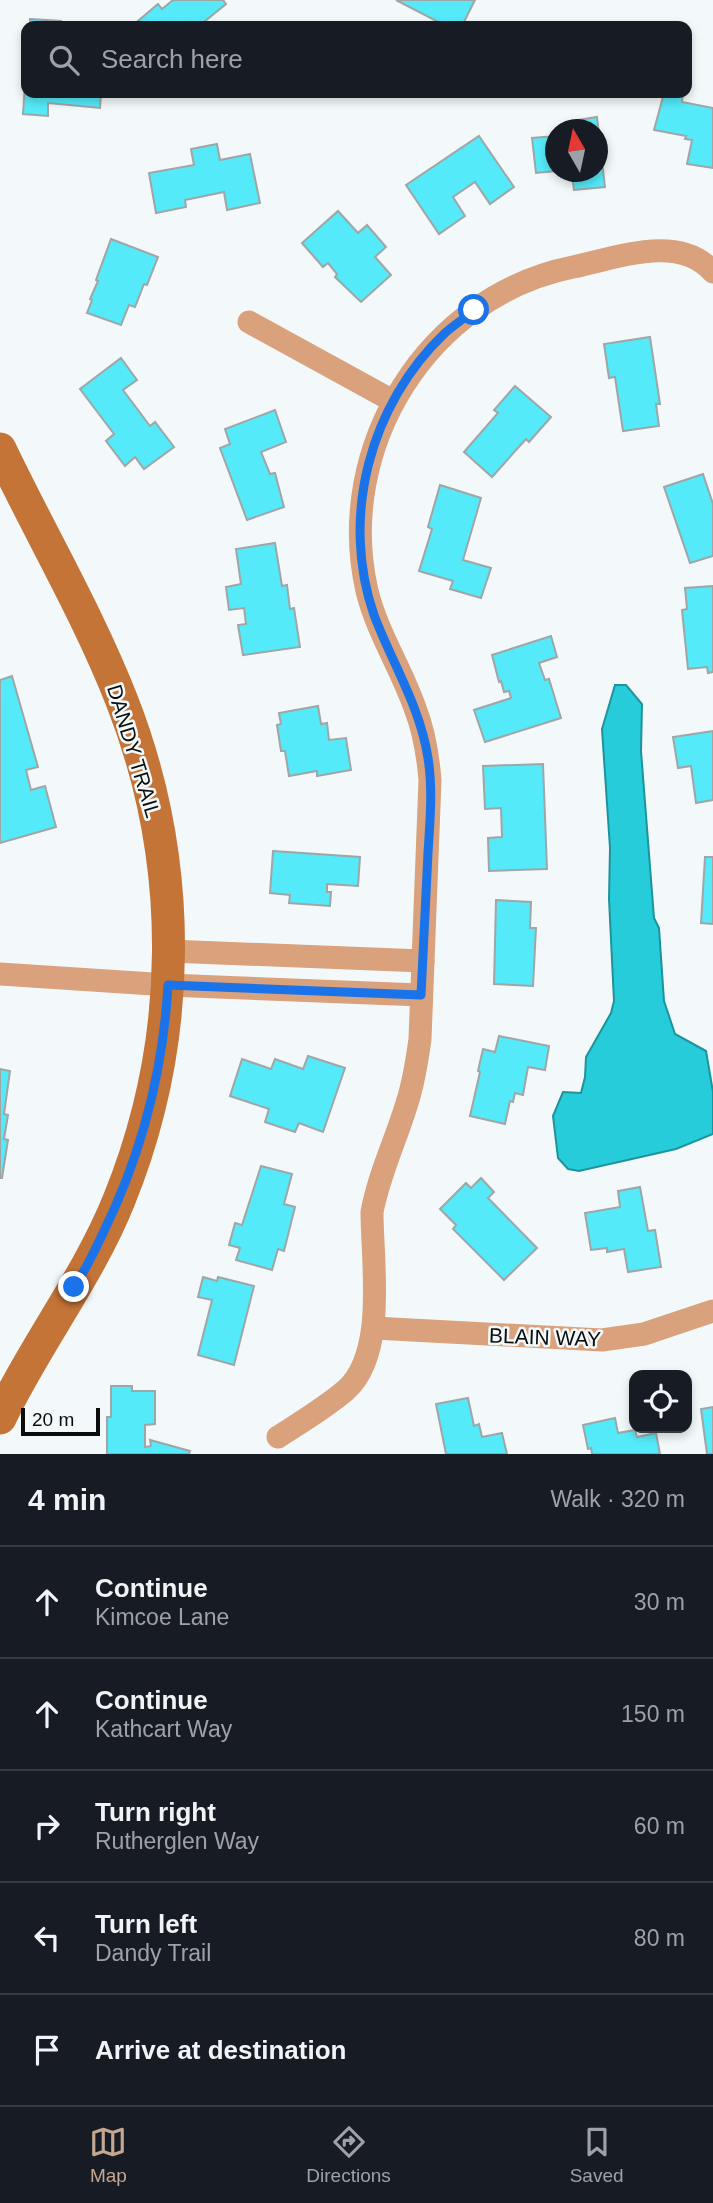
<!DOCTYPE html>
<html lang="en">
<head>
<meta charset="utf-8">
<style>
	body { margin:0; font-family:Arial,sans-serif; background:#20242c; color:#f1f3f6 }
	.controls { position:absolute; right:21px; bottom:21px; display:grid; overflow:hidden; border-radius:14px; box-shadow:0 4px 10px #0003 }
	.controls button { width:63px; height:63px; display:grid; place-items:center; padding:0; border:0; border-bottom:2px solid #363941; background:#171b24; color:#f1f3f6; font:35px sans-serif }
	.compass { position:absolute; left:545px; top:119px; width:63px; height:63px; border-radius:50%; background:#171b24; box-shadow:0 4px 10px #0003; rotate:351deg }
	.scale { position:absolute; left:21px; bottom:18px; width:79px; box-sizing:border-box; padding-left:7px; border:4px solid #0b0d0d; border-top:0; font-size:19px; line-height:24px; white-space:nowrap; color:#0b0d0d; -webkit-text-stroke:5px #f3f9fa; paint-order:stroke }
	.stop { position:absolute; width:21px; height:21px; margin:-16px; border:5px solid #1a73e8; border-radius:50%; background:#fff }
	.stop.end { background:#1a73e8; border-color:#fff; box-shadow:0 2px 7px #0008 }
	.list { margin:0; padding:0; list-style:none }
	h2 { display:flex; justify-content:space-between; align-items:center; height:91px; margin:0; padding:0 28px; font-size:30px }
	h2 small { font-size:23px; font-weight:400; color:#9ea1a6 }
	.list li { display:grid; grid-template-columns:46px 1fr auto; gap:21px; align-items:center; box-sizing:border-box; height:112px; padding:0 28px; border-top:2px solid #363941 }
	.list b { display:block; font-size:26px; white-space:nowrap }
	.list p { margin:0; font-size:23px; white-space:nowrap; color:#9ea1a6 }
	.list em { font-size:23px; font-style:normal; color:#9ea1a6 }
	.icon { flex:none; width:38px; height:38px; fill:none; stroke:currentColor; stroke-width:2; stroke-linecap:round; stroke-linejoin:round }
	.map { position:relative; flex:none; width:713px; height:1454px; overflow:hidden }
	.search { position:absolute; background:#171b24; box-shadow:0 4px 10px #0003; left:21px; right:21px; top:21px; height:77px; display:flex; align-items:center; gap:18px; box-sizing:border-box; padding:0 24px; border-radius:14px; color:#9ea1a6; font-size:26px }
	.sheet { height:651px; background:#171b24 }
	nav { display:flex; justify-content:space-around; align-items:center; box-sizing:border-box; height:98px; border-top:2px solid #363941; background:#171b24; font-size:19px; color:#9ea1a6 }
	nav a { display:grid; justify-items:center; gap:4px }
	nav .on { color:#c3a791 }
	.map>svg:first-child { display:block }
	.water { fill:#27ccda; stroke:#1f939c; stroke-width:2 }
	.building { fill:#55eaf9; stroke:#a0a5a6; stroke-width:2 }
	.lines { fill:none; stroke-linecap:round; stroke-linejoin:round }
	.street { stroke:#d9a17c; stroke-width:23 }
	.secondary { stroke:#c57438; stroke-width:33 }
	.route { stroke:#1a73e8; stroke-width:9 }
	.labels { text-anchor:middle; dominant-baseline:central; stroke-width:5; stroke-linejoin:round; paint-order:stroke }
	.street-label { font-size:21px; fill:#0b0d0d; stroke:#f3f9fa }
</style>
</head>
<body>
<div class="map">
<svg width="713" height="1454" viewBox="0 0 713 1454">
	<rect width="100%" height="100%" fill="#f3f9fa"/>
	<path class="water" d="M615,685H626L642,704L641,751L654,918L659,928L664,1001L675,1034L706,1051L713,1092V1134L676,1149L579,1171L568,1169L558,1158L553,1116L563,1092L581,1093L585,1077L586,1057L611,1013L614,1001L609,899L610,848L602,729Z"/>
	<g class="building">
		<path d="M173,0H223L226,4L199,26H132L158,4L162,9Z"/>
		<path d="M396,0H475L462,26H446Z"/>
		<path d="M30,19L61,21V26H30Z"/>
		<path d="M26,70V93H101L100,108L48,103V116L23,114Z"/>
		<path d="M664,93H683L682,102L713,108V168L687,164L692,140L685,139L686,136L654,130Z"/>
		<path d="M597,117L605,187L574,190L572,175L561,177L560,172H598V130H578L577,120Z"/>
		<path d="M479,136L514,187L490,204L475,182L453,197L465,216L439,234L406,185Z"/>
		<path d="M556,136V171L536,173L532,138Z"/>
		<path d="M217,144L220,160L250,154L260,203L227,210L224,192L185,200L186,207L156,213L149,173L194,165L191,149Z"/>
		<path d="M338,211L358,233L367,225L386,247L375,257L391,275L361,302L335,277L337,274L328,263L323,267L302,243Z"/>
		<path d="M111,239L158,257L147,285L144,284L135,307L129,305L121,325L87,313L92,300L90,299L98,281L96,280Z"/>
		<path d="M650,337L660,404H656L659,426L623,431L615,377L609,378L604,344Z"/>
		<path d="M121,358L137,380L123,390L150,426L155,422L174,447L144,469L135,457L125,466L106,441L114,434L80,389Z"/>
		<path d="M515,386L551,417L529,442L526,439L492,477L464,452L498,413L494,410Z"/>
		<path d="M275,410L286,442L261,452L270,474L275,473L284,507L247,520L220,448L230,444L225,429Z"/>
		<path d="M703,474L713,504V556L690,563L664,487Z"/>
		<path d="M440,485L481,498L463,560L491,568L481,598L450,589L453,581L419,571L432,529L428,527Z"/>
		<path d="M275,543L282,586L287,585L290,609L294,608L300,647L243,655L238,625L246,624L244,608L229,610L226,587L241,584L236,549Z"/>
		<path d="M713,586V672L708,673L707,667L688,669L682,610L687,609L685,588Z"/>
		<path d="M551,636L557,657L539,663L545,680L549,679L561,718L485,742L474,710L511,698L509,691L504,692L501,681L499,682L492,655Z"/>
		<path d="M12,676L38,767L26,770L31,790L45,786L56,827L0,843V680Z"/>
		<path d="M318,706L321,724L327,723L329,740L346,738L351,770L317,776V771L289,776L285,751H281L277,725L281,724L279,713Z"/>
		<path d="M713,731V800L696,803L691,766L678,768L673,737Z"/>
		<path d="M543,764L547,869L489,871L488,838L502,837L501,808L485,809L483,766Z"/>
		<path d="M273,851L360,857L358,886L327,884V892H331L330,906L289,903L290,895L270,893Z"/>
		<path d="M705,857H713V924L701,923Z"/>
		<path d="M496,900L531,902L530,928H536L533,986L494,984Z"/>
		<path d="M499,1036L549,1046L545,1070L528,1067L523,1095L515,1093L513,1102L510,1101L505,1124L470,1116L480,1072L478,1071L483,1049L495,1052Z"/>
		<path d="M308,1056L345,1068L323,1132L299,1123L295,1132L265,1122L269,1109L230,1096L242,1059L271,1069L275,1059L303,1069Z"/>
		<path d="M0,1069L10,1071L4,1114L8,1115L4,1139L8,1140L2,1178H0Z"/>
		<path d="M261,1166L292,1174L284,1204L295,1207L284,1251L278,1249L272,1270L236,1260L240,1248L229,1245L235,1223L242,1225Z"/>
		<path d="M481,1178L494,1192L488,1198L537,1248L504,1280L453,1229L456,1225L440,1209L466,1183L471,1188Z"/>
		<path d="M640,1187L648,1231L655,1230L661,1267L628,1272L624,1249L607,1252V1248L591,1250L585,1213L620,1207L618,1191Z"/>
		<path d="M203,1277L217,1281L218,1277L254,1286L234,1365L198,1355L212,1300L198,1297Z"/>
		<path d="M111,1386H132V1391H155V1424L145,1425V1447L151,1446L150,1440L190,1451L189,1454H107V1417H111Z"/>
		<path d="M468,1398L474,1426L479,1424L482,1437L502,1433L507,1454H446L436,1404Z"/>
		<path d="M713,1407V1454H707L701,1409Z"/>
		<path d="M615,1418L618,1433L635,1430L637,1437L656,1433L660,1454H592L591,1448L588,1449L583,1425Z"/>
	</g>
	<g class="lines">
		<g class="street">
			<path d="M249,322L393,401"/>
			<path d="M169,951L423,961"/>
			<path d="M0,974L168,985L421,995"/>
			<path d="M374,1328L602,1340L644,1334L713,1311"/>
			<path d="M278,1437C301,1422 325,1408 346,1390C387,1353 372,1263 372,1212C379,1174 396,1140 407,1103C414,1082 417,1061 420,1039L430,780C428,756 424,731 415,708C401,668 377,632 367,591C334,447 428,296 573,267C617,258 679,233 713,272"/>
		</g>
		<path class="secondary" d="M0,449C40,533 88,614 122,701C185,862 184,1040 119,1200C88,1277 36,1343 0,1418"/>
	</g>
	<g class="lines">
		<path class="route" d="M74,1287C86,1270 95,1250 104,1231C142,1153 163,1072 168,985L421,995C423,948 426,900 428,853C430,821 433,789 428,758C420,706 392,663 374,615C340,517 370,404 445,333C454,325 465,318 474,310"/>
	</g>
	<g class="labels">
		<g class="street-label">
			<text transform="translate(134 751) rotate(73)">DANDY TRAIL</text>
			<text transform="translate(545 1337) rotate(2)">BLAIN WAY</text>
		</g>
	</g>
</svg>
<div class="controls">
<button><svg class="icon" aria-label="locate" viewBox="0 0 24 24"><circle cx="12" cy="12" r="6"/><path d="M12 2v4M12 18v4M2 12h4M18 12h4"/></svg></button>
</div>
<svg class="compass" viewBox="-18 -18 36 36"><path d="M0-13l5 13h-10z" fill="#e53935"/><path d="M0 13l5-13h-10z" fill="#9ea1a6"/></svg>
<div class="scale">20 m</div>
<div class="stop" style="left:474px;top:310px"></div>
<div class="stop end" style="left:74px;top:1287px"></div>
<div class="search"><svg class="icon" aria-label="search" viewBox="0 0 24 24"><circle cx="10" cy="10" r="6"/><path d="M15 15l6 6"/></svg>Search here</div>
</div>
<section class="sheet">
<h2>4 min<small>Walk · 320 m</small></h2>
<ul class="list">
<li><svg class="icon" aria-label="ahead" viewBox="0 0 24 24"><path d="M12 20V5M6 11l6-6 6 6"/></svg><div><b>Continue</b><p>Kimcoe Lane</p></div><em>30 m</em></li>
<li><svg class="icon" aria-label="ahead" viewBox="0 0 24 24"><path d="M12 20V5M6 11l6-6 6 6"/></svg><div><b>Continue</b><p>Kathcart Way</p></div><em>150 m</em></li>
<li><svg class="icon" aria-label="right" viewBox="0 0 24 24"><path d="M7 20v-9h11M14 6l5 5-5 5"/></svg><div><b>Turn right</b><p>Rutherglen Way</p></div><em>60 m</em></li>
<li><svg class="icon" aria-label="left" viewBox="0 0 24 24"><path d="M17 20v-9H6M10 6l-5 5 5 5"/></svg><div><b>Turn left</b><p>Dandy Trail</p></div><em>80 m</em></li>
<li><svg class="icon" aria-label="arrive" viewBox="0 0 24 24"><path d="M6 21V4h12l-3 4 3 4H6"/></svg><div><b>Arrive at destination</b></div></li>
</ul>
</section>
<nav>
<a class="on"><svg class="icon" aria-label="map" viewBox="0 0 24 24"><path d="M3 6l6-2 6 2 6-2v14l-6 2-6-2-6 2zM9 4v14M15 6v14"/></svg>Map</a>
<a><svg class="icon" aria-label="directions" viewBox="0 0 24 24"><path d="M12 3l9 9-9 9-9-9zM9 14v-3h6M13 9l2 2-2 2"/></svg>Directions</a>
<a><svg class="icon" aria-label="saved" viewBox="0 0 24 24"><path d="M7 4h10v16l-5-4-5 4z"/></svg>Saved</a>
</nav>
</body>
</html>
